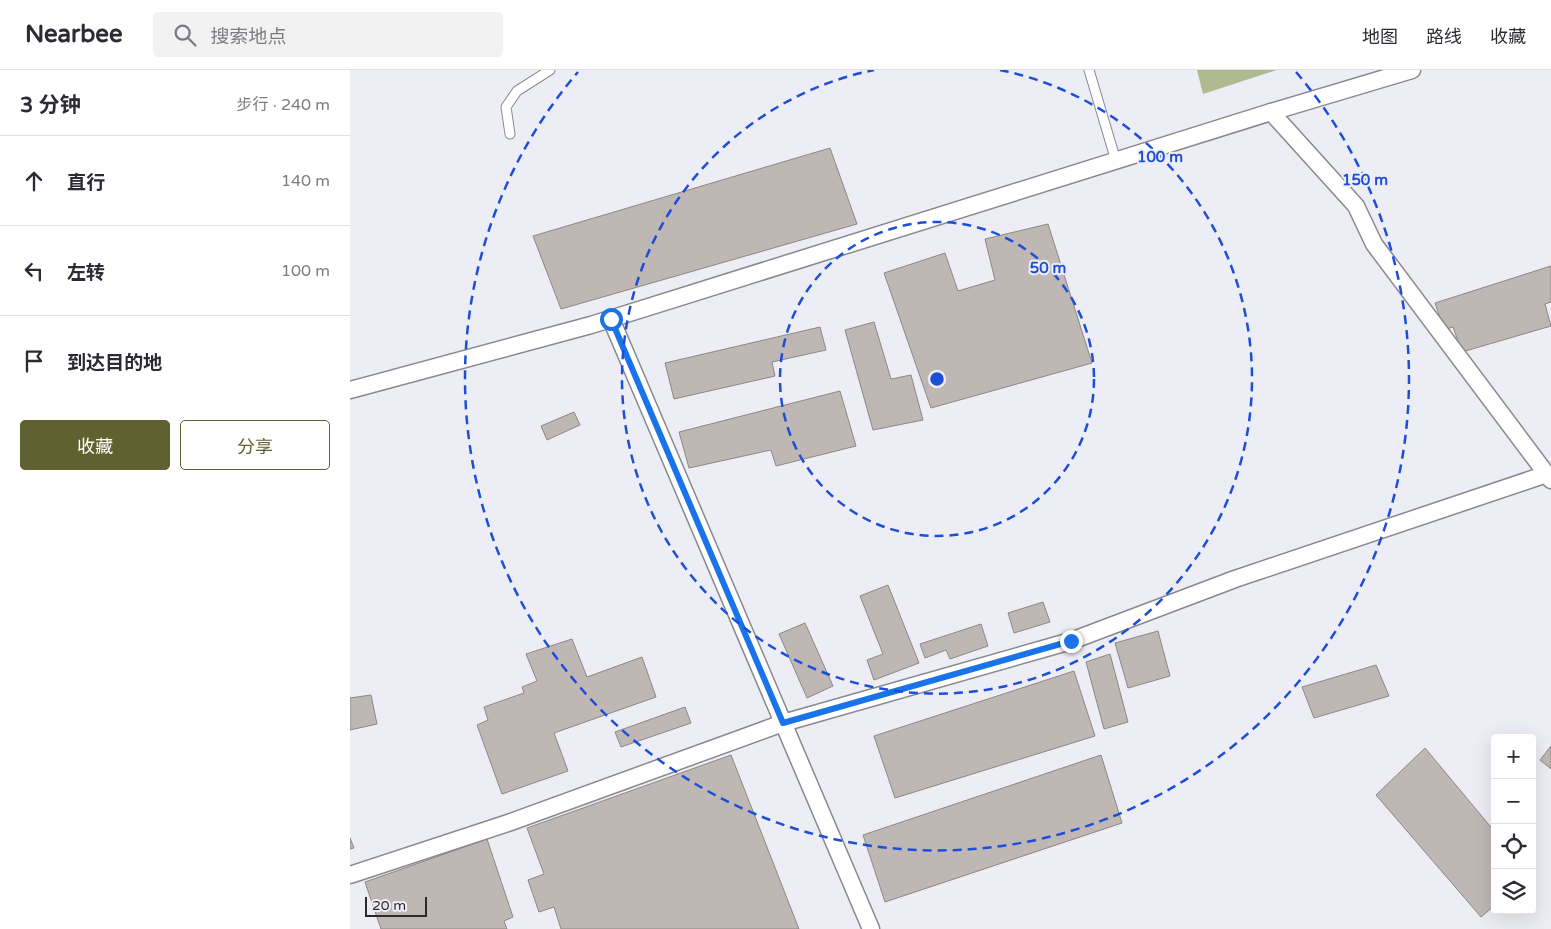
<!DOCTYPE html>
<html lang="zh">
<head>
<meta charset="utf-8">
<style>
	body { margin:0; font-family:"Varela Round","Noto Sans SC",sans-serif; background:#f2f2f3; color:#2b2b33 }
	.controls { position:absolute; right:15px; bottom:15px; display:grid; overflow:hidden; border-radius:5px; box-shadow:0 5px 20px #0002 }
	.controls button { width:45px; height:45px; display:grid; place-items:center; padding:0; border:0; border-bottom:1px solid #e1e1e2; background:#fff; color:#2b2b33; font:25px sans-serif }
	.scale { position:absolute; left:15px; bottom:12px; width:62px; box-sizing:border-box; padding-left:5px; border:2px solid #2b2b2e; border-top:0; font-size:14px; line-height:18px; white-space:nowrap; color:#2b2b2e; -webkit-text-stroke:4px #edeef5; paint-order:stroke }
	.stop { position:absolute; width:15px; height:15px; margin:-11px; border:4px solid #1a73e8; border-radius:50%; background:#fff }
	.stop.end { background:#1a73e8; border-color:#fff; box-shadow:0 1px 5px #0008 }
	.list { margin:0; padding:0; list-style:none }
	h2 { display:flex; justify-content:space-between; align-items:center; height:65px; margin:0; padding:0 20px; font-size:21px }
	h2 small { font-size:16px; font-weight:400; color:#7c7c81 }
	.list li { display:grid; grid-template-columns:32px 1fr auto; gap:15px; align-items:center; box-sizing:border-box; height:90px; padding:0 20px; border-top:1px solid #e1e1e2 }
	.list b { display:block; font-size:19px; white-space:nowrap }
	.list em { font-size:16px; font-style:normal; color:#7c7c81 }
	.actions { display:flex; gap:10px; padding:15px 20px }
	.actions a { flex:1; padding:11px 0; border:1px solid #5f6230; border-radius:5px; text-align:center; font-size:18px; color:#5f6230 }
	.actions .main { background:#5f6230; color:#fff }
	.icon { flex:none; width:28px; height:28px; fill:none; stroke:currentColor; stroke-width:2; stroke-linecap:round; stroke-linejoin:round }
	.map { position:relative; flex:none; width:1201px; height:859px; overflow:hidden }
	header { display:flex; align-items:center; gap:30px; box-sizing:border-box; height:70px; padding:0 25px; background:#fff; border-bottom:1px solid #e1e1e2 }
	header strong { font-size:24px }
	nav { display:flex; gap:28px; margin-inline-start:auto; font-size:18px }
	.search { width:350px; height:45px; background:#f2f2f3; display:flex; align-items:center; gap:12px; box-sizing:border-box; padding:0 18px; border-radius:5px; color:#7c7c81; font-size:19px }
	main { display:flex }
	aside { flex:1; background:#fff }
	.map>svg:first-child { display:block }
	.forest { fill:#afba90 }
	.building { fill:#bfb7b4; stroke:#8e8784 }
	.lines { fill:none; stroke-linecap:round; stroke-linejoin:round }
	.lane-casing { stroke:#88898f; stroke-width:11 }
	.street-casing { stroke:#88898f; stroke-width:19 }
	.lane { stroke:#fff; stroke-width:9 }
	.street { stroke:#fff; stroke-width:16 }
	.route { stroke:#1a73e8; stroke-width:6 }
	.ring { fill:none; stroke:#1d4ed8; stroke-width:2.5; stroke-dasharray:9 6 }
	.centre { fill:#1d4ed8; stroke:#edeef5; stroke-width:2.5 }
	.ring-label { font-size:15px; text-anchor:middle; font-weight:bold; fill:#1d4ed8; stroke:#edeef5; stroke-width:4; stroke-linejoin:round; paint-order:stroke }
</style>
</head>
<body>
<header>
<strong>Nearbee</strong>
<div class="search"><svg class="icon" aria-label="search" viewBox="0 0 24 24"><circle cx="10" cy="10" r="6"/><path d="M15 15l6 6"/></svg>搜索地点</div>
<nav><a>地图</a><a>路线</a><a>收藏</a></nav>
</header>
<main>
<aside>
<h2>3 分钟<small>步行 · 240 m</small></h2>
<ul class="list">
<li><svg class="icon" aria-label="ahead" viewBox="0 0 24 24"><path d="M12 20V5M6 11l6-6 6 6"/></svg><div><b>直行</b></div><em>140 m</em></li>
<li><svg class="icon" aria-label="left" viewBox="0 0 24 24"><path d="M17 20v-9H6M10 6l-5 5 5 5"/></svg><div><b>左转</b></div><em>100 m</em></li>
<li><svg class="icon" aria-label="arrive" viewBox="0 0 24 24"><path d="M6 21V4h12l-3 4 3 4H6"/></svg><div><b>到达目的地</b></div></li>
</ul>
<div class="actions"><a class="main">收藏</a><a>分享</a></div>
</aside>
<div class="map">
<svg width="1201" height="859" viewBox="0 0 1201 859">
	<rect width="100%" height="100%" fill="#edeef5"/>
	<path class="forest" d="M847,0H927L853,24Z"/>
	<g class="building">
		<path d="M480,78L507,154L211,239L183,166Z"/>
		<path d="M698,154L742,293L581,338L534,203L595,183L608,221L645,210L635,169Z"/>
		<path d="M1201,196V232L1195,234L1201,256L1112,282L1103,257L1094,260L1085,233Z"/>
		<path d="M524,252L541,309L561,305L573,350L523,360L495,260Z"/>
		<path d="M470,257L476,280L422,292L425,306L324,329L315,293Z"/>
		<path d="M490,321L506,376L426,396L421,380L339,398L329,362Z"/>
		<path d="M224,342L230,355L197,370L191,356Z"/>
		<path d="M538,515L569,593L524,610L517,590L533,584L510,526Z"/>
		<path d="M693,532L700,552L664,563L658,543Z"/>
		<path d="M455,553L483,616L457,628L429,564Z"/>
		<path d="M631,554L638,576L600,589L596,580L575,588L570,574Z"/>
		<path d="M808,561L820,606L778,618L765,573Z"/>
		<path d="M222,569L237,607L292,587L306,627L204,663L218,701L152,724L127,655L138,650L134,637L174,623L172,617L187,611L176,584Z"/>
		<path d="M760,584L778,652L754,659L736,592Z"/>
		<path d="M1026,595L1039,626L964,648L952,617Z"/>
		<path d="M724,601L745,666L545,728L524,666Z"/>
		<path d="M21,625L27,654L0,660V628Z"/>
		<path d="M335,637L341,653L271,677L265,662Z"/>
		<path d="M1201,676V699L1190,690Z"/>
		<path d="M1075,678L1145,762V835L1131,847L1026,725Z"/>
		<path d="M381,685L449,859H211L204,837L189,842L178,810L194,804L177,758Z"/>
		<path d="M751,685L772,753L535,832L513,765Z"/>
		<path d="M0,768L4,778L0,779Z"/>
		<path d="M137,769L163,847L154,851L157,859H31L15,812Z"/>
	</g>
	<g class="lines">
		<g class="lane-casing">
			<g id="lane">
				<path d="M739,0L766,91"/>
				<path d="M160,64L156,37L167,21L200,0"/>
			</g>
		</g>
		<g class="street-casing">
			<g id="street">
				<path d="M921,42L1006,136L1024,174L1201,410"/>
				<path d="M261,249L521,859"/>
				<path d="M0,320L241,255L921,42L1062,0"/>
				<path d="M0,805L158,753L433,653L721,571L885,509L1197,404"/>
			</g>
		</g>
		<use href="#lane" class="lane"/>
		<use href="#street" class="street"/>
	</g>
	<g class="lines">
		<path class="route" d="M261,249L433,653L721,571"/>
	</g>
	<g class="ring">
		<circle cx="587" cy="309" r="157"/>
		<path d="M650 0A315 315 0 1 1 524 0"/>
		<path d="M946 2A472 472 0 1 1 228 2"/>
	</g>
	<circle cx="587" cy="309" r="8" class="centre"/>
	<g class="ring-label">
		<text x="810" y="92">100 m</text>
		<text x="1015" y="115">150 m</text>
		<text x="698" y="203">50 m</text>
	</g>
</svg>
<div class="controls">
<button>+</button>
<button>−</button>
<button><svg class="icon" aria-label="locate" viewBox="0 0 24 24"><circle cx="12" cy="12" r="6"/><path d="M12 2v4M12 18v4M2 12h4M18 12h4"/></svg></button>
<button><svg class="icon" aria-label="layers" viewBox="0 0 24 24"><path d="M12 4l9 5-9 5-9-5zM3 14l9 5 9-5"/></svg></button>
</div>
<div class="scale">20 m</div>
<div class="stop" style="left:261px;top:249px"></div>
<div class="stop end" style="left:721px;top:571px"></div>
</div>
</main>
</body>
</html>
